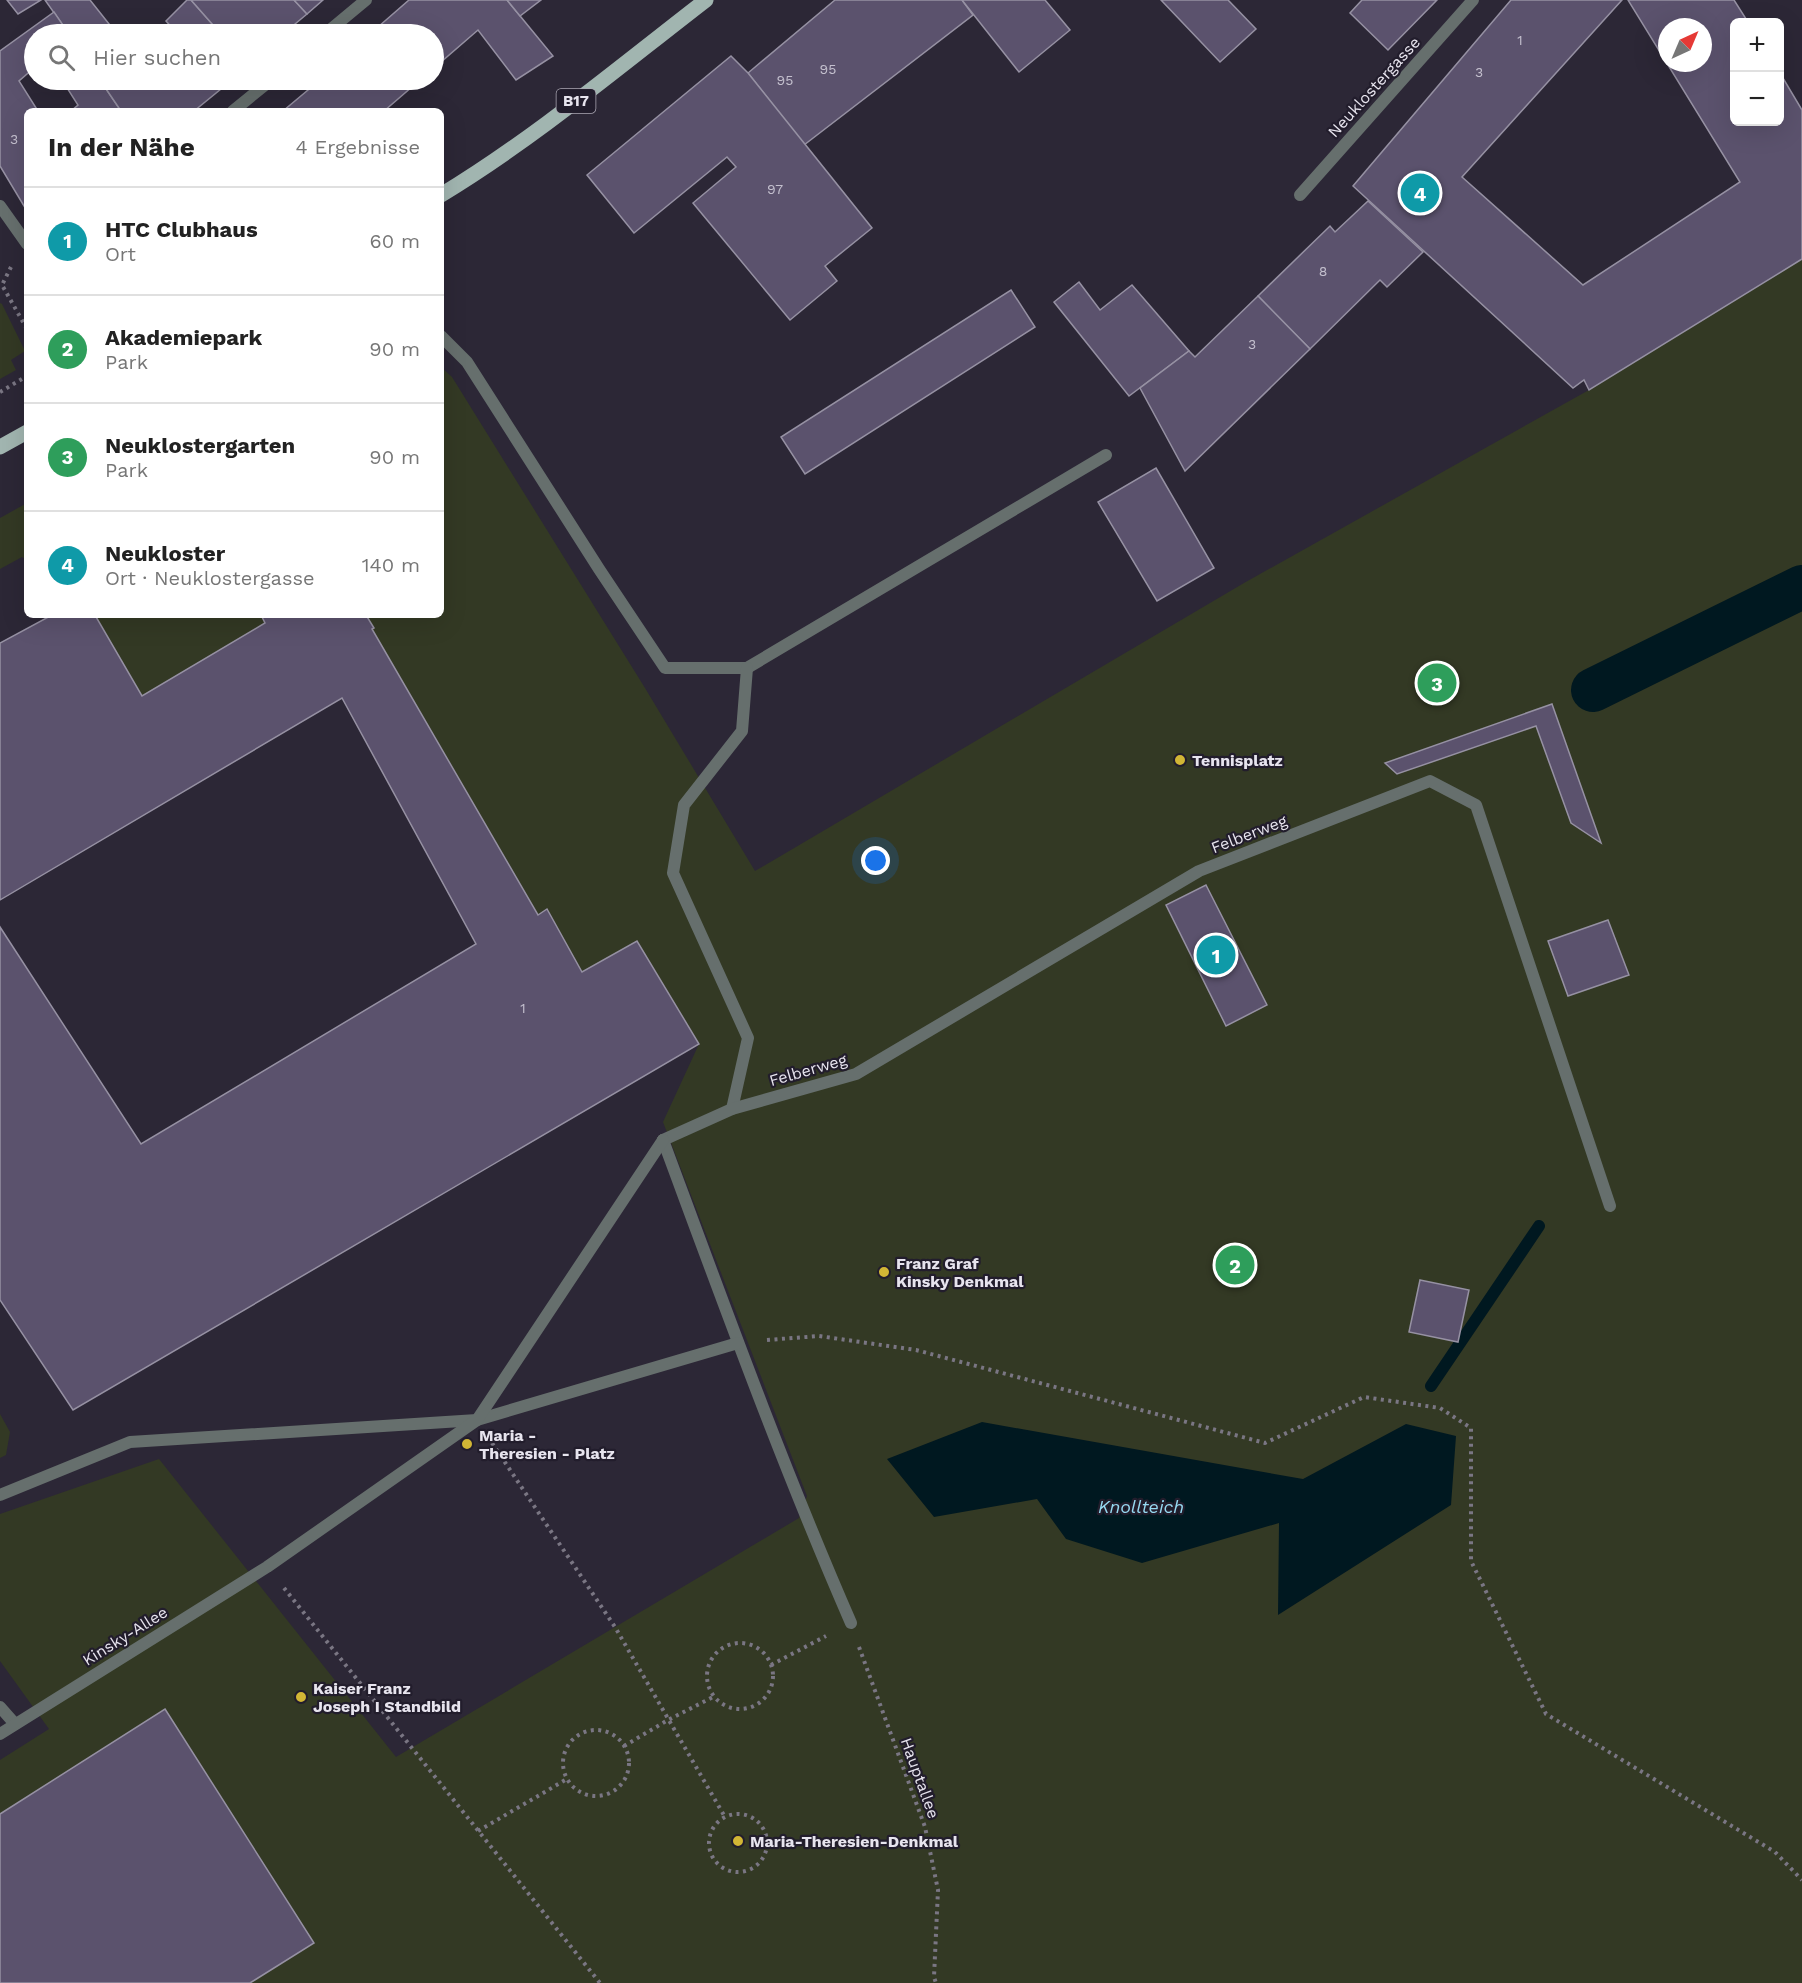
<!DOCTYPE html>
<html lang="de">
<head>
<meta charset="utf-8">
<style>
	body { margin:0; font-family:"Work Sans",sans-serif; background:#f6f6f6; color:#222 }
	.controls { position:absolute; right:18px; top:18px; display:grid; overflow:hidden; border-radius:9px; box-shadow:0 6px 24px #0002 }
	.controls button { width:54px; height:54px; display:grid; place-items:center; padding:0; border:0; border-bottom:2px solid #e0e0e0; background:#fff; color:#222; font:30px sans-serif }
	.compass { position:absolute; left:1658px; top:18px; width:54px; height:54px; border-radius:50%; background:#fff; box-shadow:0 6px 24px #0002; rotate:44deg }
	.you { position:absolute; left:876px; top:861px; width:21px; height:21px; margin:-15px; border:4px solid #fff; border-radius:50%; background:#1a73e8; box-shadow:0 0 0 9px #1a73e833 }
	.badge { display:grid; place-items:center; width:39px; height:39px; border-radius:50%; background:#71652b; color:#fff; font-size:20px; font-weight:700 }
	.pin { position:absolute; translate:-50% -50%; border:3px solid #fff; box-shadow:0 2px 6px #0006 }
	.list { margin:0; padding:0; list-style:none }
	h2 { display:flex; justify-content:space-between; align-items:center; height:78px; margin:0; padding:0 24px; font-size:26px }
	h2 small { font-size:20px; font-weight:400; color:#767676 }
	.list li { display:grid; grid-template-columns:39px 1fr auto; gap:18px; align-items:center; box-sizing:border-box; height:108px; padding:0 24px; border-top:2px solid #e0e0e0 }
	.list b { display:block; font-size:22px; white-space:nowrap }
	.list p { margin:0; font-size:20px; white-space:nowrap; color:#767676 }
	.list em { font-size:20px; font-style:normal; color:#767676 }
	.icon { flex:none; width:33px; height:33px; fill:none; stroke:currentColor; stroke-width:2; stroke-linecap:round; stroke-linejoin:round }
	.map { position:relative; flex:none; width:1802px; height:1983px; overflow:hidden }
	.search { position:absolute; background:#fff; box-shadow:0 6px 24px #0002; left:24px; top:24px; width:420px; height:66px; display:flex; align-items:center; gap:15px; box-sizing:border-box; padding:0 21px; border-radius:33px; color:#767676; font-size:22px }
	.panel { position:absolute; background:#fff; box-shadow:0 6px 24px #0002; left:24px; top:108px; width:420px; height:510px; border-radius:9px }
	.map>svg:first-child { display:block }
	.green { fill:#333924 }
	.water { fill:#001820 }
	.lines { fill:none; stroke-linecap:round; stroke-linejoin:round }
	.stream { stroke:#001820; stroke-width:12 }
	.canal { stroke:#001820; stroke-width:44 }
	.building { fill:#5b526d; stroke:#9691a3; stroke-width:1.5; fill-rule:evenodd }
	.path { stroke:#7a7683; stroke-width:4; stroke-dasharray:3 4.5; stroke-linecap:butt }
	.service { stroke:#666f6d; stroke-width:12 }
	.minor { stroke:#666f6d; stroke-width:12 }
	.primary { stroke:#a1b5b0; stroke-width:15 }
	.poi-dot { fill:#d2b635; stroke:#221d2c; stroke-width:2 }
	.labels { text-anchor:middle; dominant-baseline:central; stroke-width:4.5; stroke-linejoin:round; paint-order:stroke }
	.number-label { font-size:14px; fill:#c4c0ce }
	.shield { fill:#221d2c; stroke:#aca8b4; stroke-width:1.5 }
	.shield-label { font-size:15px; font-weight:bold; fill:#e7e4ee }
	.street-label { font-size:16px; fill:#e7e4ee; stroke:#221d2c }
	.poi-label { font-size:16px; font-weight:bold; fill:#e7e4ee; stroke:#221d2c; text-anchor:start }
	.water-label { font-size:18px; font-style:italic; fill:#96d9f1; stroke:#221d2c }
</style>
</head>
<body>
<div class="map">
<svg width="1802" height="1983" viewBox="0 0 1802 1983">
	<rect width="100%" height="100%" fill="#2c2736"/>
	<g class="green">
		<path d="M1802,259V1983H0V1760L49,1729L0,1661V1514L159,1459L396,1757L799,1518L807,1496L663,1122L699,1044L637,941L582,972L547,910L538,915L372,629L374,628L366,615H441V367L452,377L645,688L755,871L1244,583L1589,390Z"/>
		<path d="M0,303L2,304L25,351L11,360L16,370L0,379Z"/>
		<path d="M27,503V560L22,557L0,569V518Z"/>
		<path d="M95,615H261L265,623L142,696Z"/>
		<path d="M0,1414L10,1432L6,1455L0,1458Z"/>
	</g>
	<path class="water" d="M982,1422L1303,1479L1406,1424L1456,1436L1451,1505L1278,1615L1279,1523L1142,1563L1066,1539L1037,1499L934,1517L887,1459Z"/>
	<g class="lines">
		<path class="stream" d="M1431,1386L1539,1226"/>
		<path class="canal" d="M1593,690L1802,587"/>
	</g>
	<g class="building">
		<path d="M7,0H41L18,14Z"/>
		<path d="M45,0H90L117,34H69Z"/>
		<path d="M187,0H191L221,34H171L175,31L166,21Z"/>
		<path d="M191,0H294L307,14L283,34H221Z"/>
		<path d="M294,0H323L307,14Z"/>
		<path d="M409,0H507L553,56L516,80L478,30L434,68V34H370Z"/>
		<path d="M507,0H541L520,16Z"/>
		<path d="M835,0H962L973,15L804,145L748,73Z"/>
		<path d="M962,0H1045L1070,30L1019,72Z"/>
		<path d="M1161,0H1228L1256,29L1220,62Z"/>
		<path d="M1362,0H1437L1388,50L1350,13Z"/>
		<path d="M1511,0H1622L1462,177L1583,285L1740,182L1628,0H1734L1748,22H1734V122H1780V73L1802,110V259L1589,390L1584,380L1573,388L1353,186ZM1667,27H1703V63H1667Z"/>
		<path d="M54,12L69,34H34V68L19,81L38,111H27V211L0,166V51Z"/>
		<path d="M731,56L748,73L872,228L825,266L837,281L790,320L693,203L736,167L727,157L634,233L587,175Z"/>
		<path d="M62,80H100L121,111H71L78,105Z"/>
		<path d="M100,80H232L194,111H121Z"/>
		<path d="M320,80H420L384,111H283Z"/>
		<path d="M1368,201L1423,252L1387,287L1380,280L1310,349L1258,296L1330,226L1335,232Z"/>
		<path d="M1079,282L1100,310L1132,285L1189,351L1129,396L1054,302Z"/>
		<path d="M1011,290L1035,327L805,474L781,437Z"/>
		<path d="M1258,296L1310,349L1185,471L1140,388L1189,351L1195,357Z"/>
		<path d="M1156,468L1214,568L1157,601L1098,502Z"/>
		<path d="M52,615H95L142,696L265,623L261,615H366L374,628L372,629L538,915L547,909L582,972L637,941L699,1044L73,1410L0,1300V927L141,1144L476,944L342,698L0,900V643Z"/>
		<path d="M1552,704L1601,843L1571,823L1536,726L1397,774L1385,763Z"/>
		<path d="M1206,885L1267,1005L1226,1026L1166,905Z"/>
		<path d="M1608,920L1629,975L1568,996L1548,941Z"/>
		<path d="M1420,1280L1469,1290L1458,1342L1409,1332Z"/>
		<path d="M165,1709L314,1943L250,1983H0V1814Z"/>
	</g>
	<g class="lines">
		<g class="path">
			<path d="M11,267L2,285L27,329"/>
			<path d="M0,392L27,376"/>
			<path d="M767,1340L819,1336L916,1350L1265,1443L1364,1397L1440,1408L1471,1428V1561L1546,1714L1775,1852L1802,1880"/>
			<path d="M492,1443L615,1627L725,1817"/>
			<path d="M284,1588L600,1983"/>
			<circle cx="740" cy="1676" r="33"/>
			<path d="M859,1647L925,1827L938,1890L934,1977L936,1983"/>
			<path d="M771,1665L826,1636"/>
			<circle cx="596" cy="1763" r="33"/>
			<path d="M624,1746L668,1720L713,1697"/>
			<circle cx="738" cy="1843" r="29"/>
			<path d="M478,1831L567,1779"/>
		</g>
		<g class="service">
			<path d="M441,336L467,362L599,569L665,668H747L1106,455"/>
			<path d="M732,1109L748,1038L673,873L684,805L742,731L747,668"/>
			<path d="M663,1140L732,1109L856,1074L1199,871L1430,781L1476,805L1610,1206"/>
			<path d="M663,1140C723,1302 782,1465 851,1623"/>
			<path d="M0,1495L130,1442L477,1420L738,1343"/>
			<path d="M0,1707L15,1724"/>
			<path d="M0,1734L267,1567L477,1420L663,1140"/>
		</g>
		<g class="minor">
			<path d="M325,34L366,0"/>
			<path d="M233,111L271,80"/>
			<path d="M1300,195L1473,0"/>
			<path d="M0,206L27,244"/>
		</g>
		<g class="primary">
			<path d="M441,195C535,138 619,67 706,0"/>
			<path d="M0,447L27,432"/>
		</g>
	</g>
	<g class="poi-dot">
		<circle cx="1180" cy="760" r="6"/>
		<circle cx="884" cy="1272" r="6"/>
		<circle cx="467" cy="1444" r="6"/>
		<circle cx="301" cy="1697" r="6"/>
		<circle cx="738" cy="1841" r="6"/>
	</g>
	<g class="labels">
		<g class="number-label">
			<text x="1520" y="40">1</text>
			<text x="828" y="69">95</text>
			<text x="1479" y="72">3</text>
			<text x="785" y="80">95</text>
			<text x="14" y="139">3</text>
			<text x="775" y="189">97</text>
			<text x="1323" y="271">8</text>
			<text x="1252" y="344">3</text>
			<text x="523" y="1008">1</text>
		</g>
		<rect class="shield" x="556.5" y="89" width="39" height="24" rx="4.5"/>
		<g class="shield-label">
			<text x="576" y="101">B17</text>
		</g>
		<g class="street-label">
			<text transform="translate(1374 87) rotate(-48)">Neuklostergasse</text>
			<text transform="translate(1249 834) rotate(-21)">Felberweg</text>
			<text transform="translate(808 1070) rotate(-16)">Felberweg</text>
			<text transform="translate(125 1636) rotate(-32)">Kinsky-Allee</text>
			<text transform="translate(920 1778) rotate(70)">Hauptallee</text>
		</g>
		<g class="poi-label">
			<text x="1192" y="760">Tennisplatz</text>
			<text x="896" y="1263">Franz Graf<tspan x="896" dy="18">Kinsky Denkmal</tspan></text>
			<text x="479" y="1435">Maria -<tspan x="479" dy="18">Theresien - Platz</tspan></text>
			<text x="313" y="1688">Kaiser Franz<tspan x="313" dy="18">Joseph I Standbild</tspan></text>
			<text x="750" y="1841">Maria-Theresien-Denkmal</text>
		</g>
		<g class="water-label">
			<text x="1141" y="1506">Knollteich</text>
		</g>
	</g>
</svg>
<div class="controls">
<button>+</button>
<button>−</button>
</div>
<svg class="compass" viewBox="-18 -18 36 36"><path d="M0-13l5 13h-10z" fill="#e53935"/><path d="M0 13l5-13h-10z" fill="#767676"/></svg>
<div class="you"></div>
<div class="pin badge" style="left:1216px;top:955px;background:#0f9aa8">1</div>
<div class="pin badge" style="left:1235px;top:1265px;background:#2e9e5b">2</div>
<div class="pin badge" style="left:1437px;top:683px;background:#2e9e5b">3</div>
<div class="pin badge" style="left:1420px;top:193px;background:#0f9aa8">4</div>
<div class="search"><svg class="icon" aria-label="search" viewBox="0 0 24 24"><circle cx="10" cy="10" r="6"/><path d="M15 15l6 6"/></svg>Hier suchen</div>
<section class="panel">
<h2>In der Nähe<small>4 Ergebnisse</small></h2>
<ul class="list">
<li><span class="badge" style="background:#0f9aa8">1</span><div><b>HTC Clubhaus</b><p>Ort</p></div><em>60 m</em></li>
<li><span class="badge" style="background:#2e9e5b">2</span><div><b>Akademiepark</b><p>Park</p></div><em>90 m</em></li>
<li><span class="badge" style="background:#2e9e5b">3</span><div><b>Neuklostergarten</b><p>Park</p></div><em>90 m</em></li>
<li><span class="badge" style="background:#0f9aa8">4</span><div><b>Neukloster</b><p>Ort · Neuklostergasse</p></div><em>140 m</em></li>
</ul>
</section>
</div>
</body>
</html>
